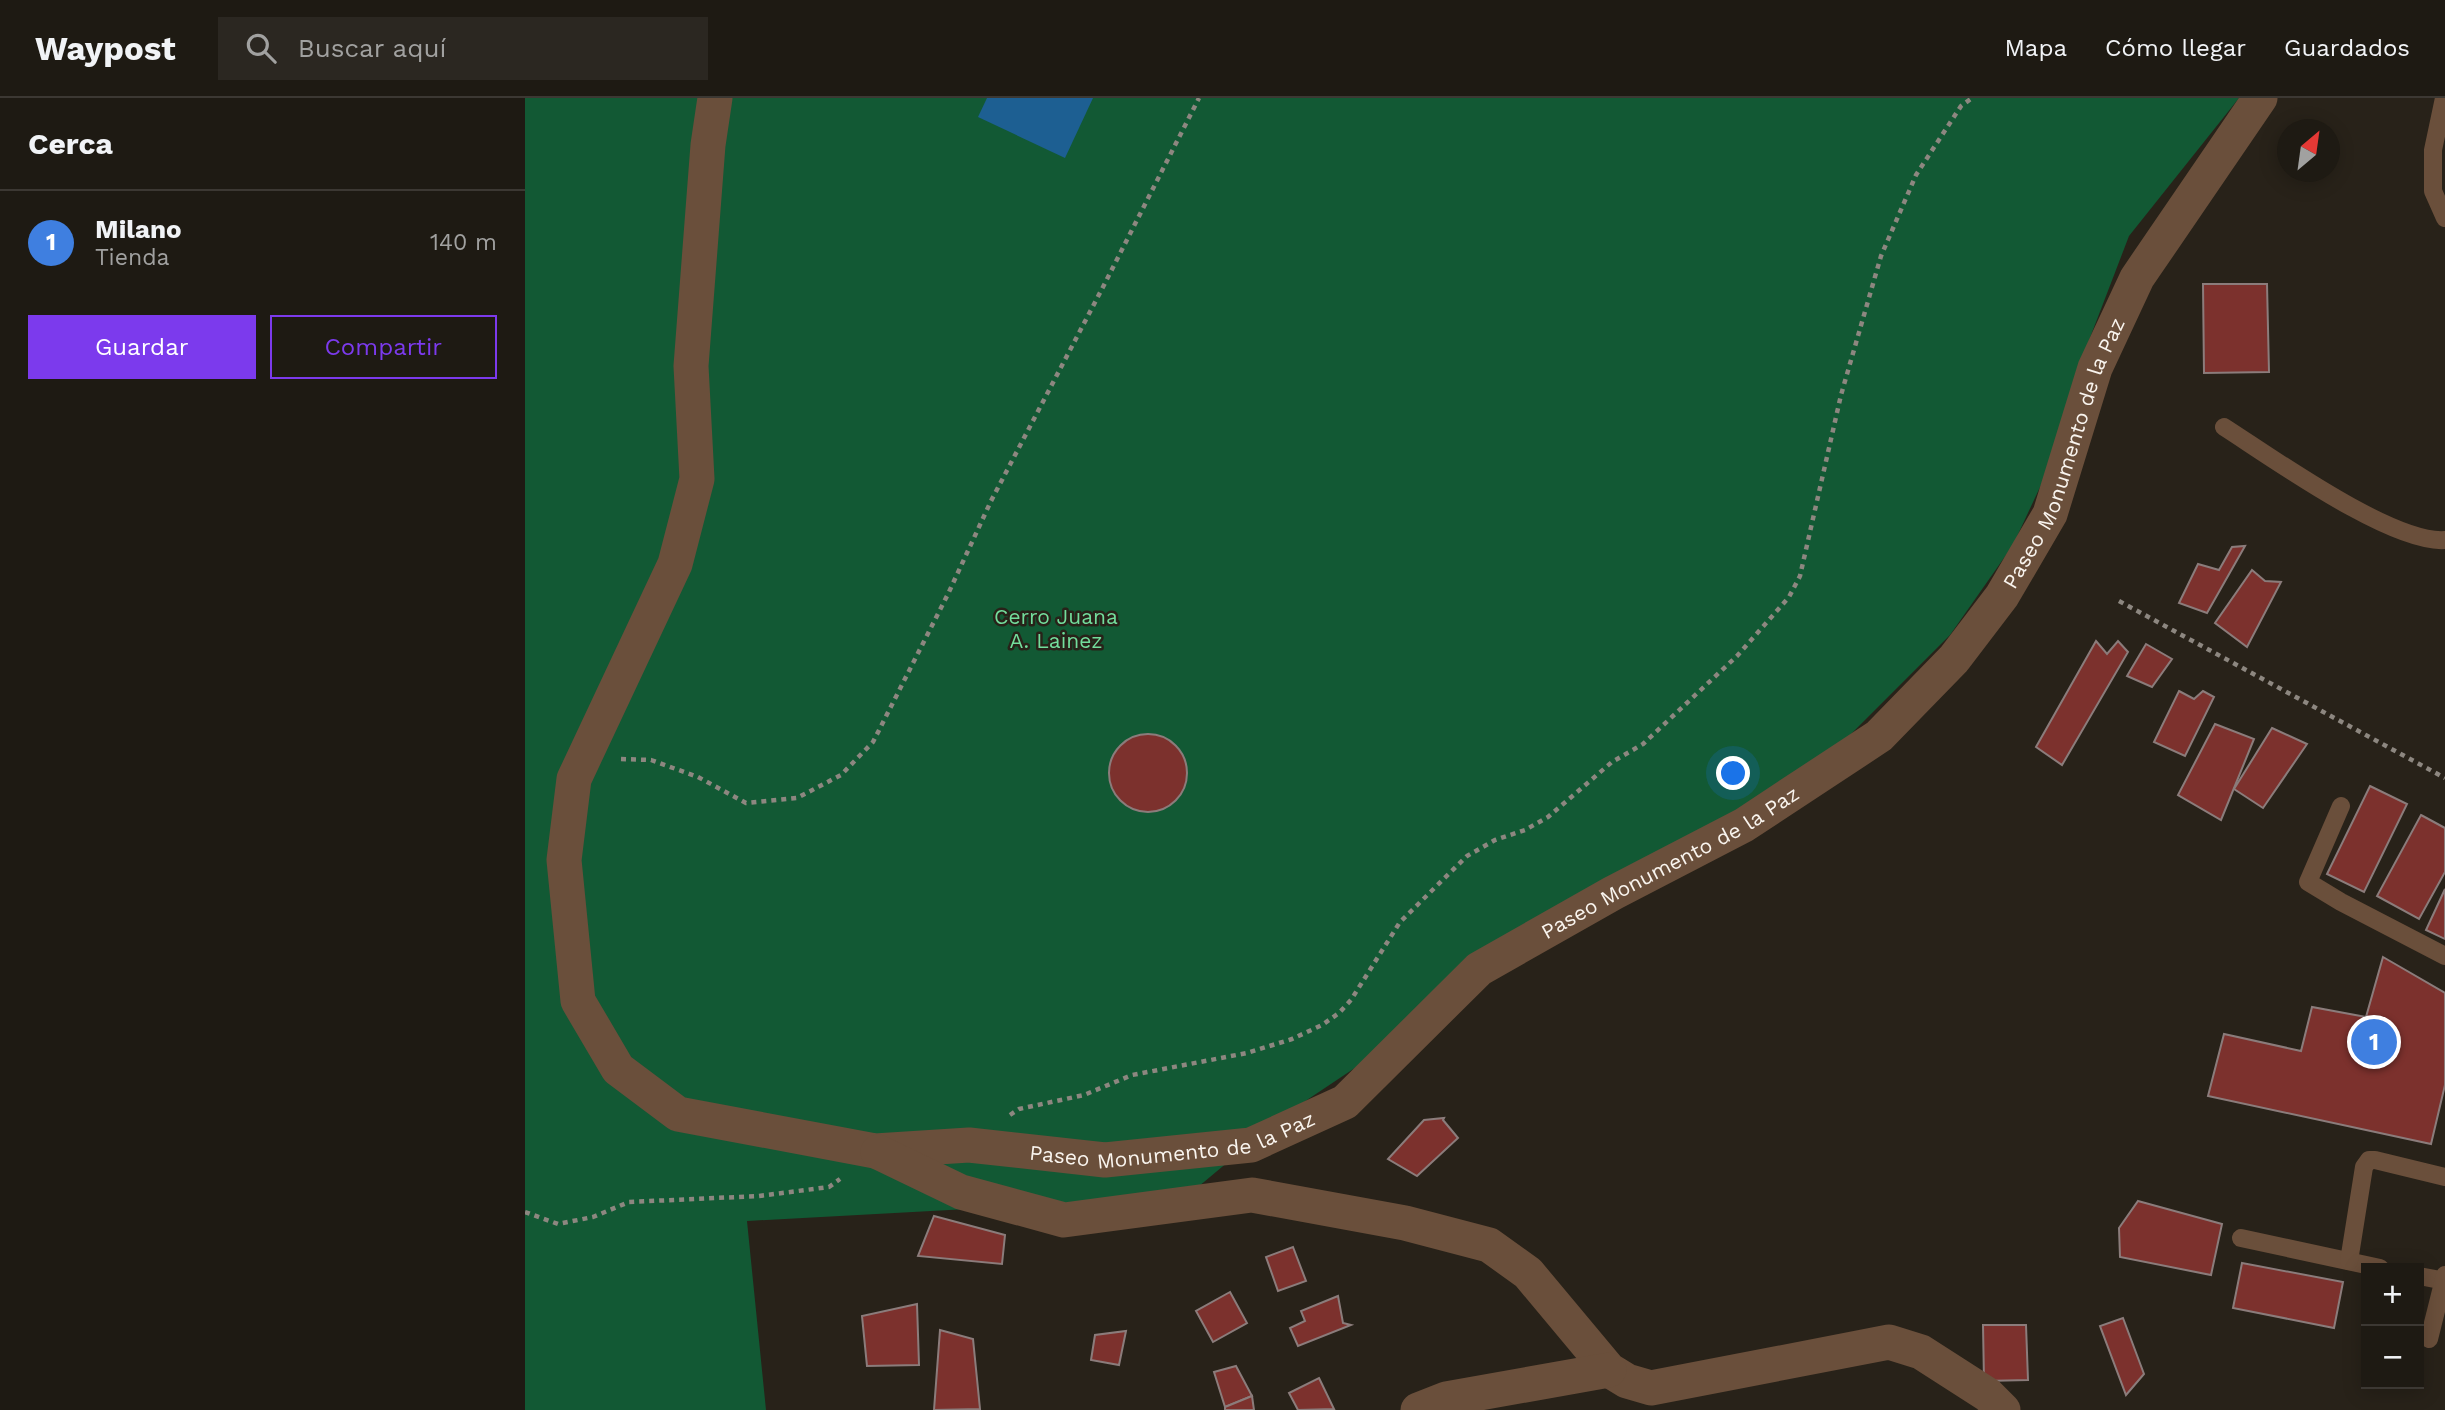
<!DOCTYPE html>
<html lang="es">
<head>
<meta charset="utf-8">
<style>
	body { margin:0; font-family:"Work Sans",sans-serif; background:#2b2721; color:#f1f3f6 }
	.controls { position:absolute; right:21px; bottom:21px; display:grid; overflow:hidden; border-radius:0px; box-shadow:0 4px 18px #0003 }
	.controls button { width:63px; height:63px; display:grid; place-items:center; padding:0; border:0; border-bottom:2px solid #3c3833; background:#1e1a13; color:#f1f3f6; font:35px sans-serif }
	.compass { position:absolute; left:1752px; top:21px; width:63px; height:63px; border-radius:50%; background:#1e1a13; box-shadow:0 4px 18px #0003; rotate:29deg }
	.you { position:absolute; left:1209px; top:676px; width:24px; height:24px; margin:-18px; border:5px solid #fff; border-radius:50%; background:#1a73e8; box-shadow:0 0 0 10px #1a73e833 }
	.badge { display:grid; place-items:center; width:46px; height:46px; border-radius:50%; background:#7c3aed; color:#fff; font-size:23px; font-weight:700 }
	.pin { position:absolute; translate:-50% -50%; border:4px solid #fff; box-shadow:0 2px 7px #0006 }
	.list { margin:0; padding:0; list-style:none }
	h2 { display:flex; justify-content:space-between; align-items:center; height:91px; margin:0; padding:0 28px; font-size:30px }
	h2 small { font-size:23px; font-weight:400; color:#a1a1a0 }
	.list li { display:grid; grid-template-columns:46px 1fr auto; gap:21px; align-items:center; box-sizing:border-box; height:105px; padding:0 28px; border-top:2px solid #3c3833 }
	.list b { display:block; font-size:26px; white-space:nowrap }
	.list p { margin:0; font-size:23px; white-space:nowrap; color:#a1a1a0 }
	.list em { font-size:23px; font-style:normal; color:#a1a1a0 }
	.actions { display:flex; gap:14px; padding:21px 28px }
	.actions a { flex:1; padding:16px 0; border:2px solid #7c3aed; border-radius:0px; text-align:center; font-size:24px; color:#7c3aed }
	.actions .main { background:#7c3aed; color:#fff }
	.icon { flex:none; width:38px; height:38px; fill:none; stroke:currentColor; stroke-width:2; stroke-linecap:round; stroke-linejoin:round }
	.map { position:relative; flex:none; width:1920px; height:1312px; overflow:hidden }
	header { display:flex; align-items:center; gap:42px; box-sizing:border-box; height:98px; padding:0 35px; background:#1e1a13; border-bottom:2px solid #3c3833 }
	header strong { font-size:33px }
	nav { display:flex; gap:38px; margin-inline-start:auto; font-size:24px }
	.search { width:490px; height:63px; background:#2b2721; display:flex; align-items:center; gap:18px; box-sizing:border-box; padding:0 24px; border-radius:0px; color:#a1a1a0; font-size:26px }
	main { display:flex }
	aside { flex:1; background:#1e1a13 }
	.map>svg:first-child { display:block }
	.green { fill:#125934 }
	.water { fill:#1d5f92 }
	.building { fill:#7c312d; stroke:#8b7c7b; stroke-width:2 }
	.lines { fill:none; stroke-linecap:round; stroke-linejoin:round }
	.path { stroke:#8d8780; stroke-width:4.5; stroke-dasharray:5 5; stroke-linecap:butt }
	.lane { stroke:#6a4f3b; stroke-width:18 }
	.street { stroke:#6a4f3b; stroke-width:35 }
	.labels { text-anchor:middle; dominant-baseline:central; stroke-width:5; stroke-linejoin:round; paint-order:stroke }
	.street-label { font-size:21px; fill:#f9f4ee; stroke:#282219 }
	.park-label { font-size:21px; fill:#73dd9c; stroke:#282219 }
</style>
</head>
<body>
<header>
<strong>Waypost</strong>
<div class="search"><svg class="icon" aria-label="search" viewBox="0 0 24 24"><circle cx="10" cy="10" r="6"/><path d="M15 15l6 6"/></svg>Buscar aquí</div>
<nav><a>Mapa</a><a>Cómo llegar</a><a>Guardados</a></nav>
</header>
<main>
<aside>
<h2>Cerca<small></small></h2>
<ul class="list">
<li><span class="badge" style="background:#3f7fe0">1</span><div><b>Milano</b><p>Tienda</p></div><em>140 m</em></li>
</ul>
<div class="actions"><a class="main">Guardar</a><a>Compartir</a></div>
</aside>
<div class="map">
<svg width="1920" height="1312" viewBox="0 0 1920 1312">
	<rect width="100%" height="100%" fill="#282219"/>
	<path class="green" d="M0,0H1714L1604,138L1558,258L1523,372L1488,447L1425,537L1305,657L1147,758L758,1018L661,1099L222,1123L241,1312H0Z"/>
	<path class="water" d="M462,0H568L540,60L453,19Z"/>
	<g class="building">
		<path d="M1678,186H1742L1744,274L1679,275Z"/>
		<path d="M1720,448L1682,515L1654,505L1673,466L1694,472L1707,449Z"/>
		<path d="M1727,472L1740,483L1756,484L1722,549L1690,525Z"/>
		<path d="M1571,543L1582,556L1593,543L1603,554L1537,667L1511,649Z"/>
		<path d="M1621,546L1647,561L1627,589L1602,578Z"/>
		<path d="M1654,593L1669,601L1678,593L1689,599L1660,658L1629,644Z"/>
		<path d="M1690,626L1729,641L1696,722L1653,697Z"/>
		<path d="M1747,630L1782,646L1738,710L1709,691Z"/>
		<circle cx="623" cy="675" r="39"/>
		<path d="M1845,688L1882,706L1839,794L1802,776Z"/>
		<path d="M1896,717L1920,730V774L1894,821L1852,798Z"/>
		<path d="M1920,791V841L1901,832Z"/>
		<path d="M1858,859L1920,895V987L1906,1046L1683,998L1699,936L1776,953L1787,909L1841,919Z"/>
		<path d="M919,1020L918,1022L933,1040L892,1078L863,1061L899,1022Z"/>
		<path d="M1613,1103L1697,1126L1686,1177L1595,1159L1594,1130Z"/>
		<path d="M409,1118L480,1137L477,1166L393,1158Z"/>
		<path d="M768,1149L781,1183L753,1193L741,1159Z"/>
		<path d="M1717,1165L1818,1184L1809,1230L1708,1210Z"/>
		<path d="M705,1194L722,1225L688,1244L671,1213Z"/>
		<path d="M813,1198L818,1225L826,1227L773,1248L765,1230L780,1223L776,1213Z"/>
		<path d="M392,1206L394,1267L342,1268L337,1218Z"/>
		<path d="M1598,1220L1619,1276L1601,1297L1575,1228Z"/>
		<path d="M1458,1227H1501L1503,1282L1459,1283Z"/>
		<path d="M415,1232L448,1241L455,1311L409,1312Z"/>
		<path d="M601,1233L594,1267L566,1262L570,1237Z"/>
		<path d="M711,1268L727,1298L700,1309L689,1274Z"/>
		<path d="M794,1280L809,1311L773,1312L764,1295Z"/>
		<path d="M727,1298L729,1312H700V1309Z"/>
	</g>
	<g class="lines">
		<g class="path">
			<path d="M1594,503L1920,680"/>
			<path d="M96,661L126,662L173,679L221,705L272,700L316,677L348,644L423,496L466,403L578,189L674,0"/>
			<path d="M485,1017L494,1011L559,997L607,977L722,955L767,941L797,927L814,915L826,902L875,824L942,758L970,742L1000,732L1023,719L1087,664L1118,646L1212,558L1264,499L1275,478L1316,297L1356,158L1391,77L1436,8L1447,0"/>
			<path d="M0,1114L33,1126L68,1119L104,1104L234,1098L304,1089L315,1081"/>
		</g>
		<g class="lane">
			<path d="M1919,0L1908,52V93L1920,120"/>
			<path d="M1699,329C1746,359 1867,446 1920,442"/>
			<path d="M1816,708L1783,784L1816,804L1920,858"/>
			<path d="M1716,1140L1855,1170"/>
			<path d="M1824,1163L1839,1069L1844,1062H1850L1920,1079"/>
			<path d="M1894,1178L1920,1183"/>
			<path d="M1904,1241L1920,1177"/>
		</g>
		<g class="street">
			<path id="s1" d="M190,0L183,47L166,268L172,381L150,466L49,681L39,762L53,903L93,971L153,1016L350,1053L444,1047L580,1062L726,1047L820,1004L954,871L1088,795L1219,727L1354,638L1429,561L1477,498L1525,416L1570,270L1612,180L1735,0"/>
			<path d="M353,1054L436,1094L539,1122L727,1097L880,1125L964,1147L1003,1175L1084,1272L1102,1283L1126,1290L1364,1244L1396,1254L1463,1297L1478,1312"/>
			<path d="M893,1312L921,1301L1084,1272"/>
		</g>
	</g>
	<g class="labels">
		<g class="street-label">
			<text stroke="none"><textPath href="#s1" startOffset="2762">Paseo Monumento de la Paz</textPath></text>
			<text stroke="none"><textPath href="#s1" startOffset="2174">Paseo Monumento de la Paz</textPath></text>
			<text stroke="none"><textPath href="#s1" startOffset="1586">Paseo Monumento de la Paz</textPath></text>
		</g>
		<g class="park-label">
			<text x="531" y="518">Cerro Juana<tspan x="531" dy="24">A. Lainez</tspan></text>
		</g>
	</g>
</svg>
<div class="controls">
<button>+</button>
<button>−</button>
</div>
<svg class="compass" viewBox="-18 -18 36 36"><path d="M0-13l5 13h-10z" fill="#e53935"/><path d="M0 13l5-13h-10z" fill="#a1a1a0"/></svg>
<div class="you"></div>
<div class="pin badge" style="left:1849px;top:944px;background:#3f7fe0">1</div>
</div>
</main>
</body>
</html>
